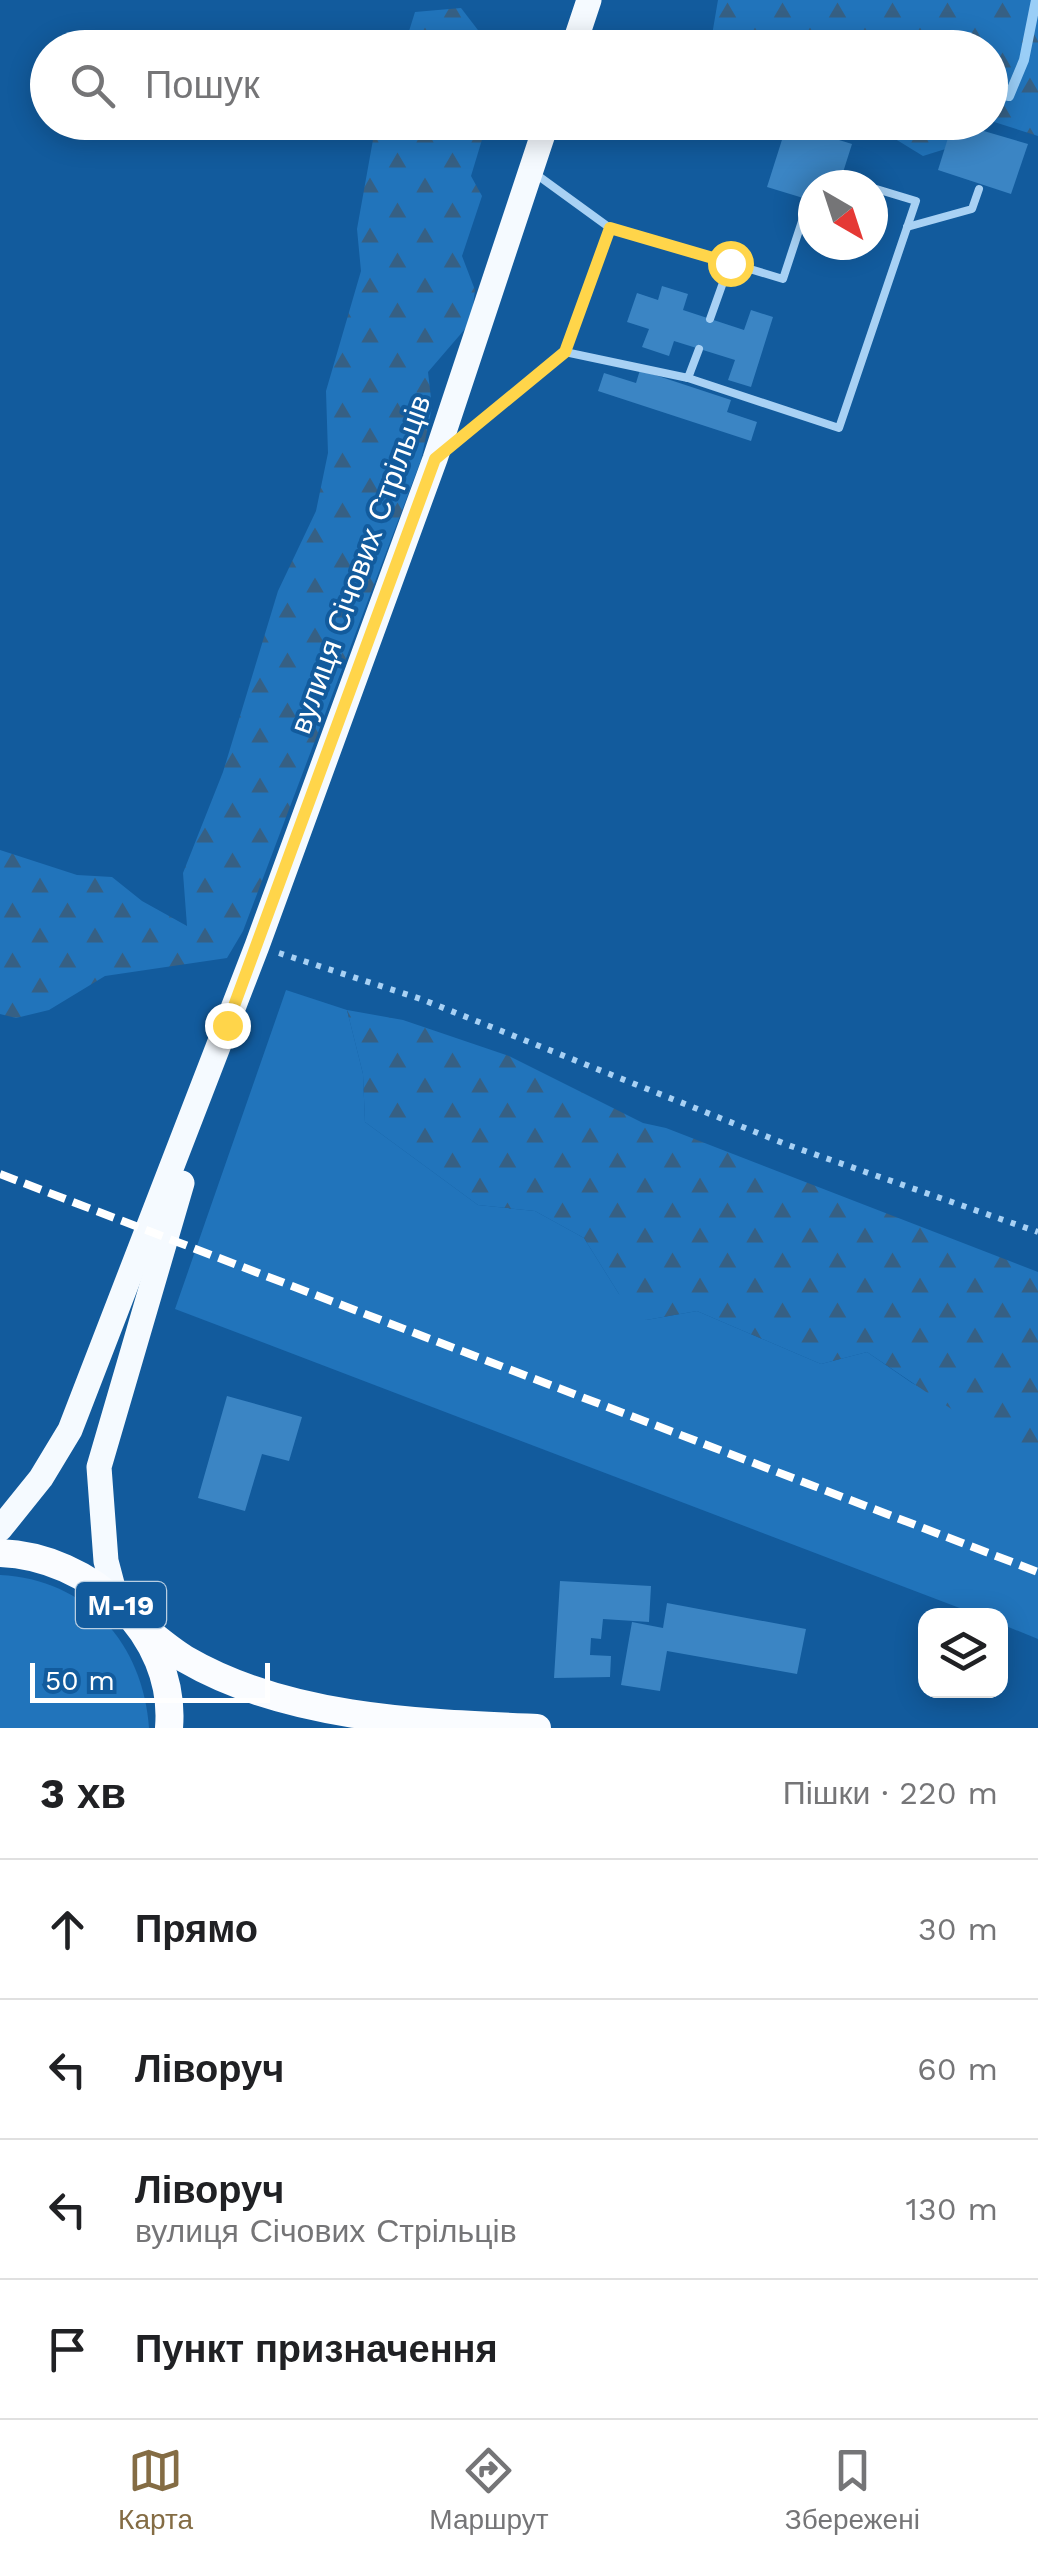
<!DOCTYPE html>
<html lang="uk">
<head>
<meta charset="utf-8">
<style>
	body { margin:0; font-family:"Work Sans",sans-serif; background:#f2f2f2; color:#202124 }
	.controls { position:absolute; right:30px; bottom:30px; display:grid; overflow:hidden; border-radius:20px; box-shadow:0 5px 25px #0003 }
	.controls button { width:90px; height:90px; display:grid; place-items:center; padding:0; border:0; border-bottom:2px solid #e0e0e0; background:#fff; color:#202124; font:50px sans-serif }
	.compass { position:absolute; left:798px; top:170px; width:90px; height:90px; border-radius:50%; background:#fff; box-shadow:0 5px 25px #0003; rotate:141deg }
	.scale { position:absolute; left:30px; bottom:25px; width:240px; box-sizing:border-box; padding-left:10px; border:5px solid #fff; border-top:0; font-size:28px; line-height:35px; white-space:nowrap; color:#fff; -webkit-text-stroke:8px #125b9d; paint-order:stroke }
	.stop { position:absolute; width:30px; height:30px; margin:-22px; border:8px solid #ffd54a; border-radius:50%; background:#fff }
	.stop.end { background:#ffd54a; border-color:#fff; box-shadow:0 2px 10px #0008 }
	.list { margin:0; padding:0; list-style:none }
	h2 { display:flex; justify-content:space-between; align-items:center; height:130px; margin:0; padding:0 40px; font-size:42px }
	h2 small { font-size:32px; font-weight:400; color:#757577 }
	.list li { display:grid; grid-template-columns:65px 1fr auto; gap:30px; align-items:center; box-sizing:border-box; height:140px; padding:0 40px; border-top:2px solid #e0e0e0 }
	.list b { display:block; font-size:38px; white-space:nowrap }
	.list p { margin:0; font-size:32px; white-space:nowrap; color:#757577 }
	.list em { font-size:32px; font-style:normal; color:#757577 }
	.icon { flex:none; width:55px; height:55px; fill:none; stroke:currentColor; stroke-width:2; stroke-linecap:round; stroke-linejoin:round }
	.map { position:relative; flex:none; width:1038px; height:1728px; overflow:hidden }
	.search { position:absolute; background:#fff; box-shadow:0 5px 25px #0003; left:30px; right:30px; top:30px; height:110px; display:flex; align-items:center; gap:25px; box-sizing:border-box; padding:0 35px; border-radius:55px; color:#757577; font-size:38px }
	.sheet { height:690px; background:#fff }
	nav { display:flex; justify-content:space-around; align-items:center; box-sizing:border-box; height:140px; border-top:2px solid #e0e0e0; background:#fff; font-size:28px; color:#757577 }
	nav a { display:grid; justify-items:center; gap:5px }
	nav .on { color:#846c44 }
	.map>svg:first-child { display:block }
	.grass { fill:#2174bb }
	.forest { fill:url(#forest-firs) }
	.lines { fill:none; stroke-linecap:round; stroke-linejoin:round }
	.stream { stroke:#9acef7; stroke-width:10 }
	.building { fill:#3b85c4 }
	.path { stroke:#a8d1f4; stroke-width:6; stroke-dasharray:5 8; stroke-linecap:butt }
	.service { stroke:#a8d1f4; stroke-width:8 }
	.primary { stroke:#f5faff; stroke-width:25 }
	.trunk { stroke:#fafcff; stroke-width:28 }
	.rail { stroke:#fff; stroke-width:8; stroke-dasharray:18 8; stroke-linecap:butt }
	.route { stroke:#ffd54a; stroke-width:12 }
	.labels { text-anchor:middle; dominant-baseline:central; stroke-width:8; stroke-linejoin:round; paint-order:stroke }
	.shield { fill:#125b9d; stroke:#b8cee2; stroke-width:2.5 }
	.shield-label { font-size:28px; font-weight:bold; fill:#fff }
	.street-label { font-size:30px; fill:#fff; stroke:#125b9d }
</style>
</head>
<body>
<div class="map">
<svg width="1038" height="1728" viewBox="0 0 1038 1728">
	<defs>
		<pattern id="forest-firs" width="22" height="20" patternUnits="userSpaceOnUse" patternTransform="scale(2.5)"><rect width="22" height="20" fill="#2174bb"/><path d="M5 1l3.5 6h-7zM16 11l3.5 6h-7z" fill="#366084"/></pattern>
	</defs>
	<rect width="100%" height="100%" fill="#125b9d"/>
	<g class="grass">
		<path d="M286,990L347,1010L363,1074L365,1122L478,1205L535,1211L584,1238L619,1294L646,1320L697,1311L821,1364L867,1352L912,1383L1038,1450V1639L1001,1624L1000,1616L978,1615L175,1309Z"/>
		<path d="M0,1575C87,1579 143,1644 149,1728H0Z"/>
	</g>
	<g class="forest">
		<path d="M718,0H1038V136L991,121L990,48L710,47Z"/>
		<path d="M461,8L491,47H404L415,12Z"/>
		<path d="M376,123H487L471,176L482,196L462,256L475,290L471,322L428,372L432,407L421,460L243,931L227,958L105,976L49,1010L16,1018L0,1014V850L77,875L112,877L142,901L187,926L183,873L223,772L278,591L316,511L328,453L326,391L361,271L357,229Z"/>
		<path d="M887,123H964L955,146L923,156L892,137Z"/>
		<path d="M347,1010L403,1020L509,1056L643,1123L666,1128L1038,1272V1451L975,1425L867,1352L821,1364L697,1311L646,1320L625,1313L619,1294L584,1238L535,1211L478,1205L365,1122L363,1074Z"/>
	</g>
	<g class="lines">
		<path class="stream" d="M990,92L1009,96L1024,60L1036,0"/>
	</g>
	<g class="building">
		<path d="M953,122L1028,144L1011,194L938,170Z"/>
		<path d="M787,124L852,144L839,185H813V201L767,187Z"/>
		<path d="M662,286L688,294L683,310L744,330L751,310L773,317L751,387L728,380L735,360L674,341L669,356L642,347L649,329L627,322L637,293L658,300Z"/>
		<path d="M640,370L731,400L727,412L757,422L751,441L598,391L604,373L636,383Z"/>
		<path d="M227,1396L302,1417L289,1461L262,1454L245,1511L198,1498Z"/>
		<path d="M560,1581L651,1586L649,1622L603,1619L601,1639L591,1638L590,1655L611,1656L610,1677L554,1678Z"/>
		<path d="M667,1603L806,1629L797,1674L667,1651L660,1691L621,1685L632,1622L663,1628Z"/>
	</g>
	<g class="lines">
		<path class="path" d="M279,953L421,999L788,1145L1038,1232"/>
		<g class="service">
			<path d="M907,227L972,209L979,189"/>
			<path d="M610,228L730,263L710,319"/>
			<path d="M730,263L783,279L808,203"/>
			<path d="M565,352L688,378L699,349"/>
			<path d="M688,378L839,428L916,201L873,188"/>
			<path d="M446,450L565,352L610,228L533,172"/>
		</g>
		<g class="primary">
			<path d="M573,48L589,0"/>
			<path d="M0,1529L41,1478L70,1430L257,946L435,459L547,122"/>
			<path d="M116,1599L106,1561L99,1467L182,1183"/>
		</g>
		<g class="trunk">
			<path d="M0,1553C89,1556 177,1633 169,1728"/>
			<path d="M136,1622C152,1634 168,1649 185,1659C288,1719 421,1723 537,1728"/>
		</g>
		<path class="rail" d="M0,1174L1038,1572"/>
	</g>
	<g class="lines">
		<path class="route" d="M227,1025L435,459L565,352L610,228L730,263"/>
	</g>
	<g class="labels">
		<rect class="shield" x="76" y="1582" width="90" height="46" rx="8"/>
		<g class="shield-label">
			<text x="121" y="1605">М-19</text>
		</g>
		<g class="street-label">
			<text transform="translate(360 564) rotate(-70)">вулиця Січових Стрільців</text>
		</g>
	</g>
</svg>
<div class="controls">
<button><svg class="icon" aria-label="layers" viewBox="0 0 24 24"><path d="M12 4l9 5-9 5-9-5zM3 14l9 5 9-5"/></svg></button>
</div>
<svg class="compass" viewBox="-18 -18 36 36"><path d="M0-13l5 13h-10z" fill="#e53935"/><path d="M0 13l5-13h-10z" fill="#757577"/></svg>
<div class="scale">50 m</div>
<div class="stop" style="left:730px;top:263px"></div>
<div class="stop end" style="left:227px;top:1025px"></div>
<div class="search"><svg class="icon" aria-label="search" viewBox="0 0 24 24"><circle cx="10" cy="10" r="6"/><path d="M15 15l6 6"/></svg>Пошук</div>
</div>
<section class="sheet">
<h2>3 хв<small>Пішки · 220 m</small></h2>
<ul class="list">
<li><svg class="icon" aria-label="ahead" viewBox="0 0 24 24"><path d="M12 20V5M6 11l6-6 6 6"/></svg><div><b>Прямо</b></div><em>30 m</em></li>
<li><svg class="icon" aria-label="left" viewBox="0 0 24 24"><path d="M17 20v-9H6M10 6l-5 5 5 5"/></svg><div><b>Ліворуч</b></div><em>60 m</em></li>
<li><svg class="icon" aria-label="left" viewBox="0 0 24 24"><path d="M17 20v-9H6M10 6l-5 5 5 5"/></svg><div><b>Ліворуч</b><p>вулиця Січових Стрільців</p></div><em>130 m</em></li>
<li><svg class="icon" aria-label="arrive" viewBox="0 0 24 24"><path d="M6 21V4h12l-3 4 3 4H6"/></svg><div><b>Пункт призначення</b></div></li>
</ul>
</section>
<nav>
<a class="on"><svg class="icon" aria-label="map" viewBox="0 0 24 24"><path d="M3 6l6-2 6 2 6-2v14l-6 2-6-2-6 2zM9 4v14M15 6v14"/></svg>Карта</a>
<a><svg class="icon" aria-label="directions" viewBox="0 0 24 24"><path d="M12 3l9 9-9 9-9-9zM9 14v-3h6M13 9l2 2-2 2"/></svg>Маршрут</a>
<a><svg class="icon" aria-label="saved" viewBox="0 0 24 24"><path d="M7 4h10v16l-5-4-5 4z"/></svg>Збережені</a>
</nav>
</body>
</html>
